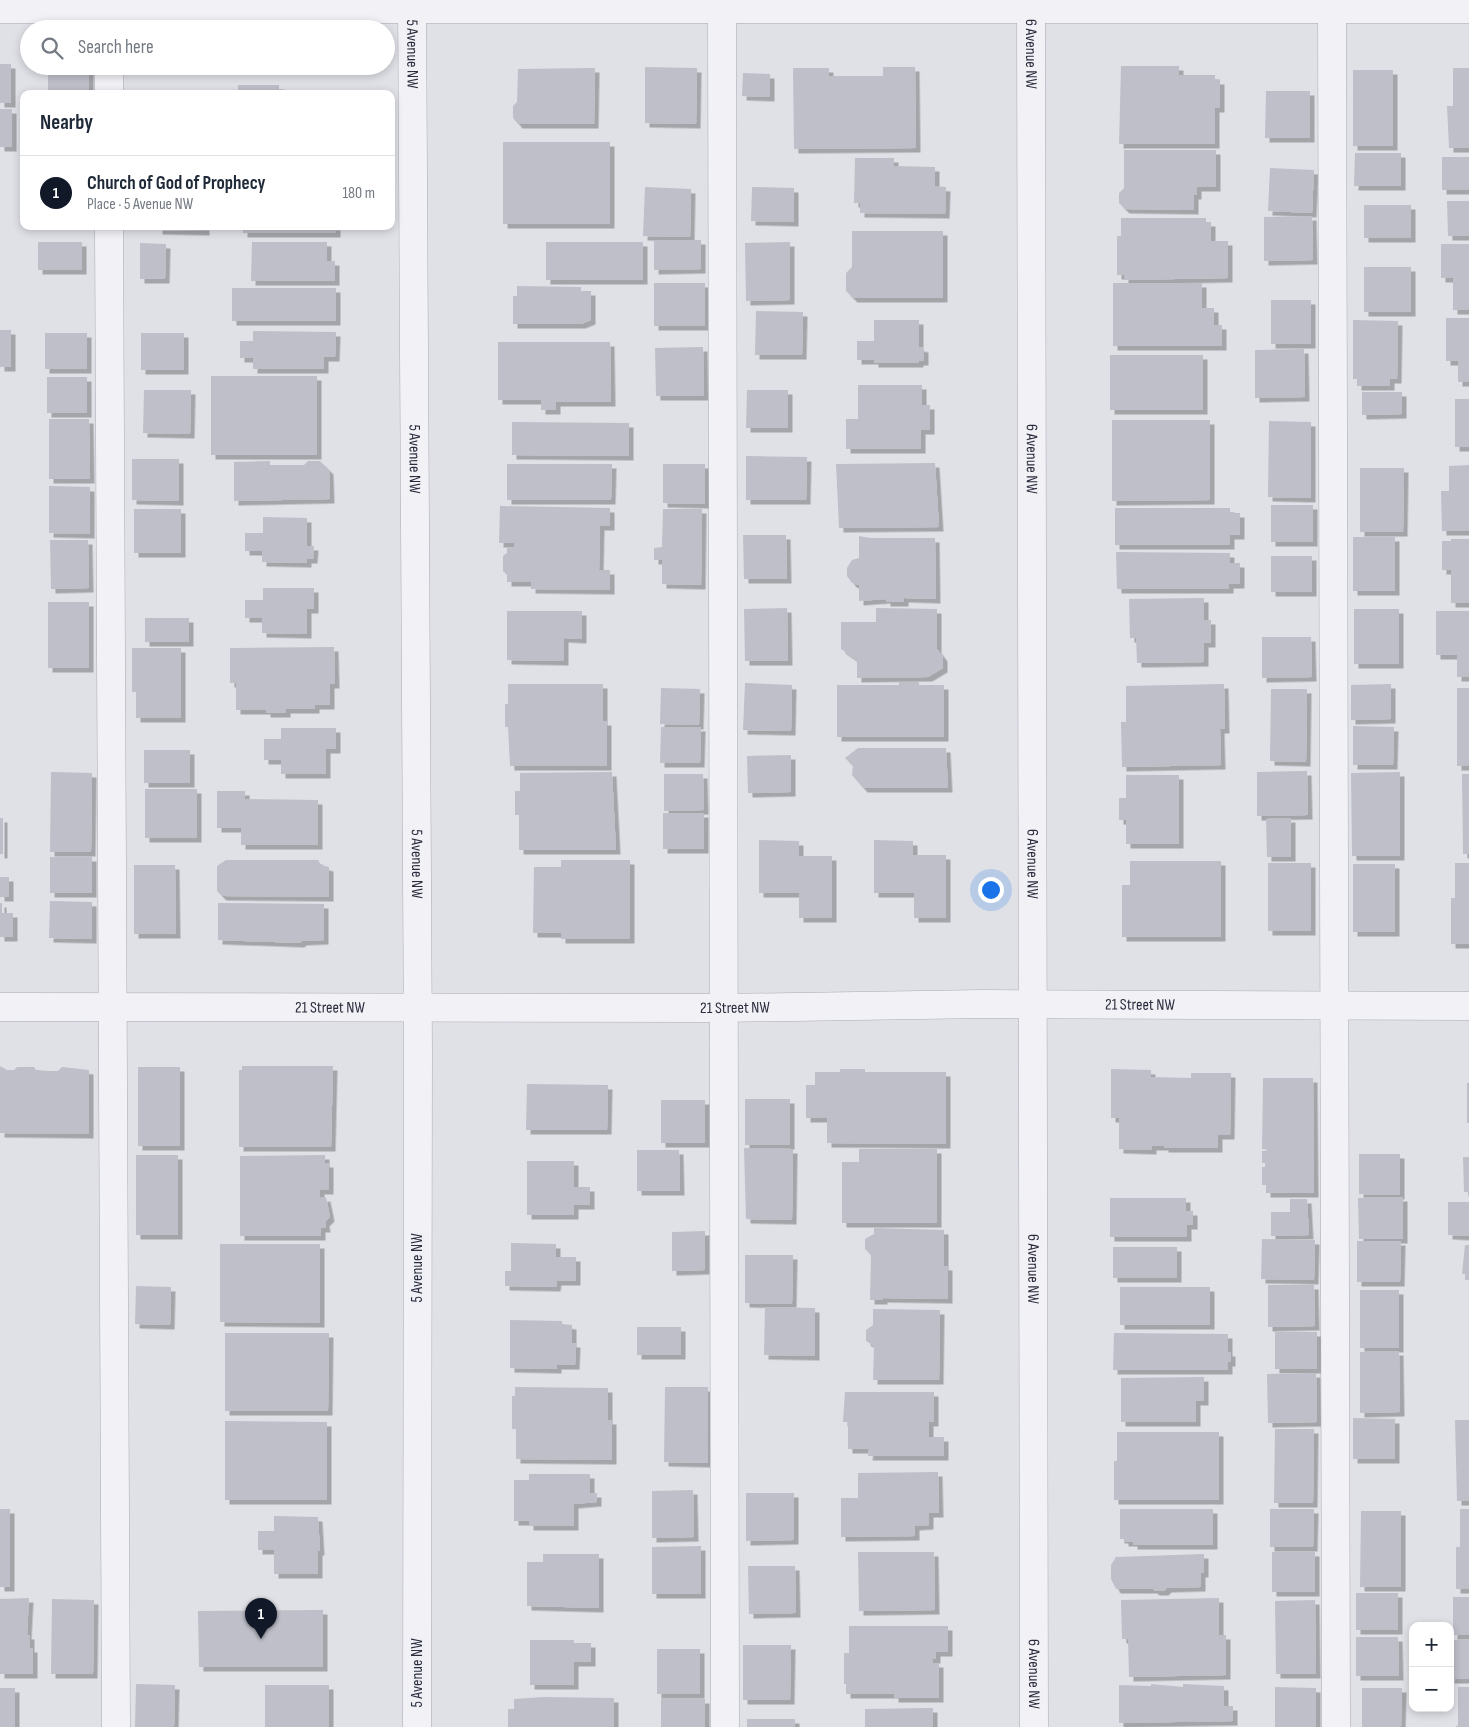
<!DOCTYPE html>
<html lang="en">
<head>
<meta charset="utf-8">
<style>
	body { margin:0; font-family:"Sofia Sans Condensed",sans-serif; background:#f6f6f7; color:#1f2937 }
	.controls { position:absolute; right:15px; bottom:15px; display:grid; overflow:hidden; border-radius:10px; box-shadow:0 2px 8px #0003 }
	.controls button { width:45px; height:45px; display:grid; place-items:center; padding:0; border:0; border-bottom:1px solid #e0e1e3; background:#fff; color:#1f2937; font:25px sans-serif }
	.you { position:absolute; left:990px; top:889px; width:18px; height:18px; margin:-12px; border:4px solid #fff; border-radius:50%; background:#1a73e8; box-shadow:0 0 0 8px #1a73e833 }
	.badge { display:grid; place-items:center; width:32px; height:32px; border-radius:50%; background:#111827; color:#fff; font-size:16px; font-weight:700 }
	.pin { position:absolute; translate:-50% -41px; filter:drop-shadow(0 1px 2px #0008) }
	.pin::after { content:''; position:absolute; top:26px; width:18px; height:15px; background:inherit; clip-path:polygon(0 0,100% 0,50% 100%) }
	.list { margin:0; padding:0; list-style:none }
	h2 { display:flex; justify-content:space-between; align-items:center; height:65px; margin:0; padding:0 20px; font-size:21px }
	h2 small { font-size:16px; font-weight:400; color:#747a83 }
	.list li { display:grid; grid-template-columns:32px 1fr auto; gap:15px; align-items:center; box-sizing:border-box; height:75px; padding:0 20px; border-top:1px solid #e0e1e3 }
	.list b { display:block; font-size:19px; white-space:nowrap }
	.list p { margin:0; font-size:16px; white-space:nowrap; color:#747a83 }
	.list em { font-size:16px; font-style:normal; color:#747a83 }
	.icon { flex:none; width:28px; height:28px; fill:none; stroke:currentColor; stroke-width:2; stroke-linecap:round; stroke-linejoin:round }
	.map { position:relative; flex:none; width:1469px; height:1727px; overflow:hidden }
	.search { position:absolute; background:#fff; box-shadow:0 2px 8px #0003; left:20px; top:20px; width:375px; height:55px; display:flex; align-items:center; gap:12px; box-sizing:border-box; padding:0 18px; border-radius:28px; color:#747a83; font-size:19px }
	.panel { position:absolute; background:#fff; box-shadow:0 2px 8px #0003; left:20px; top:90px; width:375px; height:140px; border-radius:10px }
	.map>svg:first-child { display:block }
	.building { fill:#bebfc9; filter:url(#shadow) }
	.lines { fill:none; stroke-linecap:round; stroke-linejoin:round }
	.minor-casing { stroke:#a9abb4; stroke-width:29 }
	.minor { stroke:#f2f2f6; stroke-width:28 }
	.labels { text-anchor:middle; dominant-baseline:central; stroke-width:5; stroke-linejoin:round; paint-order:stroke }
	.street-label { font-size:16px; fill:#2a2c3d; stroke:#eff0f5 }
</style>
</head>
<body>
<div class="map">
<svg width="1469" height="1727" viewBox="0 0 1469 1727">
	<defs>
		<filter id="shadow"><feDropShadow dx="4.5" dy="4.5" stdDeviation="0" flood-color="#0004"/></filter>
	</defs>
	<rect width="100%" height="100%" fill="#e0e1e7"/>
	<g class="building">
		<rect x="0" y="64" width="11" height="39"/>
		<path d="M1121,66H1179V75H1215V80H1220V108H1215V144H1119Z"/>
		<path d="M89,67V94H48V68Z"/>
		<path d="M645,67L697,68L696,124L645,123Z"/>
		<path d="M883,67H915L916,148L794,149L793,68H829V76H883Z"/>
		<path d="M595,68L594,124H518L513,118V106L517,102L518,69Z"/>
		<path d="M1453,68H1469V148H1449L1447,106H1453Z"/>
		<rect x="1353" y="70" width="40" height="76"/>
		<path d="M743,73L770,74V97L742,96Z"/>
		<rect x="238" y="85" width="41" height="9"/>
		<path d="M1266,91H1310V138H1265Z"/>
		<rect x="0" y="109" width="12" height="38"/>
		<rect x="503" y="142" width="107" height="82"/>
		<path d="M1124,150H1216V187H1197V195H1194V210L1125,209L1119,203V193L1124,188Z"/>
		<path d="M1355,153H1401V186H1354Z"/>
		<rect x="1442" y="157" width="27" height="33"/>
		<path d="M855,158H894V166L935,167V186L946,187L945,214L860,213V203H854Z"/>
		<path d="M1270,168L1314,170L1312,213L1268,211Z"/>
		<path d="M645,187L691,189L690,237L643,236Z"/>
		<path d="M752,187L794,188V222L751,221Z"/>
		<path d="M1447,201H1469V236H1448Z"/>
		<rect x="1364" y="205" width="47" height="33"/>
		<path d="M1312,216L1313,260L1264,261V217Z"/>
		<path d="M1121,218H1206V222H1211V241H1228V278L1124,280V275H1117V236H1121Z"/>
		<path d="M158,226H205V231L158,230Z"/>
		<rect x="243" y="226" width="93" height="7"/>
		<path d="M852,231H943V298H853L846,291V273L852,267Z"/>
		<path d="M654,240H701V269L654,270Z"/>
		<rect x="38" y="242" width="44" height="28"/>
		<path d="M252,242H327V261H335V281H251Z"/>
		<rect x="546" y="242" width="97" height="38"/>
		<path d="M790,242V300L746,301L745,243Z"/>
		<path d="M140,243L166,244L165,279H140Z"/>
		<path d="M1441,244H1469V310H1453V278H1441Z"/>
		<rect x="1364" y="267" width="47" height="45"/>
		<rect x="654" y="283" width="51" height="43"/>
		<path d="M1113,283H1202V308H1214V325H1222V346H1113Z"/>
		<path d="M517,286L581,287V291H591V320L581,324H513V296H517Z"/>
		<rect x="232" y="288" width="104" height="33"/>
		<rect x="1271" y="300" width="40" height="44"/>
		<path d="M756,311L803,312L802,355H755Z"/>
		<path d="M1446,318H1469V382H1458V361H1446Z"/>
		<path d="M874,320H919V347L924,348V361H919V363H874V360H857V341H874Z"/>
		<path d="M1353,320L1398,321L1397,379H1390V386H1357V379H1353Z"/>
		<rect x="0" y="330" width="11" height="37"/>
		<path d="M253,331L336,332L335,357H324V369H253V358H240V341H253Z"/>
		<rect x="45" y="333" width="42" height="36"/>
		<rect x="141" y="333" width="43" height="37"/>
		<path d="M498,342H610L611,402H556V410H541V400H498Z"/>
		<path d="M703,347L704,396H656L655,348Z"/>
		<path d="M1304,349L1305,397L1255,398V350Z"/>
		<rect x="1110" y="355" width="93" height="55"/>
		<rect x="211" y="376" width="106" height="79"/>
		<rect x="47" y="377" width="40" height="36"/>
		<path d="M858,385H922V405H930V430H921V449H846V419H858Z"/>
		<path d="M144,390H191L190,434L143,433Z"/>
		<path d="M747,390H788V428H746Z"/>
		<path d="M1362,392H1402V414L1362,415Z"/>
		<rect x="1455" y="399" width="14" height="48"/>
		<path d="M49,419H89L90,479H49Z"/>
		<path d="M1112,420H1210V500L1112,501Z"/>
		<path d="M1269,421L1311,422V498L1268,497Z"/>
		<path d="M512,422L629,423V456L512,455Z"/>
		<path d="M746,456L807,457L806,500H746Z"/>
		<path d="M132,459H179V501L132,500Z"/>
		<path d="M270,461V465H304L308,461H320L329,470L330,499L234,501V462Z"/>
		<path d="M935,463L939,527L839,528L836,464Z"/>
		<path d="M507,464H612L611,500H507Z"/>
		<path d="M663,464H705V504L663,503Z"/>
		<path d="M1469,465V531H1442L1441,491H1449V466Z"/>
		<path d="M1360,468H1404L1403,532H1360Z"/>
		<path d="M49,486L90,487V534L49,533Z"/>
		<rect x="1271" y="505" width="42" height="37"/>
		<path d="M500,506L610,508V526H600L599,570H610V590L531,589V582H507V575L503,571V556L507,553V548H514V543H499Z"/>
		<path d="M1115,508H1230V513H1240V535H1230V545H1115Z"/>
		<rect x="134" y="509" width="47" height="44"/>
		<path d="M663,509H702L701,585L662,584V560H654V548L662,547Z"/>
		<path d="M263,517L307,518V546H314L313,559H307V563L262,562V551H245V533H263Z"/>
		<path d="M743,535H786L787,579H744Z"/>
		<path d="M859,536L870,538H935L936,599L904,598V602H886V599L859,601V585L852,583L847,576V568L852,560L859,558Z"/>
		<rect x="1353" y="537" width="42" height="54"/>
		<path d="M1451,539H1469V603H1451V570H1442V541H1451Z"/>
		<path d="M50,540H88L89,588L51,589Z"/>
		<path d="M1116,552L1230,553V563H1240V584H1229V589H1117Z"/>
		<rect x="1271" y="556" width="41" height="36"/>
		<path d="M263,588H314V609H307V634L262,633V618H245V600H263Z"/>
		<path d="M1204,598V620H1211V643H1204V662L1137,663L1136,638H1130L1129,599Z"/>
		<rect x="48" y="602" width="41" height="66"/>
		<path d="M787,608L788,661H745L744,609Z"/>
		<path d="M876,608L937,609V649L943,657V668L928,677L857,678V660L841,649V622H876Z"/>
		<rect x="1354" y="609" width="45" height="55"/>
		<path d="M507,611H582V639L564,638V661L507,660Z"/>
		<path d="M1436,611H1469V677H1457V655H1436Z"/>
		<rect x="145" y="618" width="44" height="24"/>
		<path d="M1262,637H1311L1312,677L1262,678Z"/>
		<path d="M334,647L335,684H330V705H315V709H286V713H266V710H236V683H230V648Z"/>
		<path d="M132,648H181V718H136V692H132Z"/>
		<path d="M899,682H919V685H944V737H837V685H899Z"/>
		<path d="M745,683L792,685L791,731L743,730Z"/>
		<path d="M508,684H603V721H607V766H510L508,727H505V704H508Z"/>
		<path d="M1224,684L1225,729H1220L1221,765L1122,767L1121,722H1126V686Z"/>
		<path d="M1391,684V719L1351,720V685Z"/>
		<path d="M661,688L700,689L699,725L660,724Z"/>
		<rect x="1457" y="688" width="12" height="78"/>
		<path d="M1271,689H1307L1306,762L1270,761Z"/>
		<path d="M1353,726L1394,727L1393,765H1353Z"/>
		<path d="M661,727H701L700,763H660Z"/>
		<path d="M281,728H336V749H326V774H281V760H264V739H281Z"/>
		<path d="M858,748H946L948,788H863L852,775L853,766L845,758Z"/>
		<rect x="144" y="750" width="46" height="33"/>
		<path d="M791,755V792L748,793L747,756Z"/>
		<path d="M1307,771L1308,815L1257,816V772Z"/>
		<path d="M51,772L92,773L91,852H50Z"/>
		<path d="M612,772L616,850H519V815H515V791H520V773Z"/>
		<path d="M1400,772V856H1352L1351,773Z"/>
		<path d="M664,774H703L704,810L664,811Z"/>
		<path d="M1462,774H1469V854H1463Z"/>
		<path d="M1126,775H1179V844H1126V820H1119V798H1126Z"/>
		<rect x="145" y="789" width="52" height="49"/>
		<path d="M217,791H245V799L318,800V845H241V828H217Z"/>
		<rect x="663" y="813" width="41" height="36"/>
		<rect x="0" y="818" width="3" height="36"/>
		<path d="M1291,818V857H1267L1266,819Z"/>
		<path d="M759,840L799,841V856H832V918H799V893H759Z"/>
		<path d="M874,840L913,841V855H946V918H914V893H874Z"/>
		<rect x="50" y="857" width="42" height="36"/>
		<path d="M226,860H318L321,865L329,867V897L222,896L217,891V866Z"/>
		<path d="M561,860H630V939H561V933H533L534,867H561Z"/>
		<path d="M1130,861H1221V937H1122V885H1130Z"/>
		<rect x="1268" y="863" width="43" height="68"/>
		<path d="M1455,863H1469V944H1451V898H1455Z"/>
		<rect x="1353" y="864" width="42" height="68"/>
		<path d="M134,865H175L176,934H134Z"/>
		<rect x="0" y="877" width="9" height="20"/>
		<path d="M50,901L92,902V939L49,938Z"/>
		<path d="M0,903H2V913H13V937H0Z"/>
		<path d="M218,903L324,904V940L302,941L300,943L218,940Z"/>
		<path d="M0,1066L7,1070H14L17,1067H34L36,1070L50,1071H58L62,1067L89,1070V1134L0,1133Z"/>
		<path d="M242,1066H333L331,1147H239V1070H242Z"/>
		<rect x="138" y="1067" width="42" height="79"/>
		<path d="M840,1069H865V1072H946V1144L827,1143V1118H806V1085H815V1072H840Z"/>
		<path d="M1111,1069L1151,1070V1077L1191,1078V1073H1231L1230,1135H1218V1148H1164V1146H1152V1150L1119,1149V1118H1111Z"/>
		<path d="M1263,1078H1313L1314,1193H1266V1185H1262V1167H1265V1163H1262V1151L1273,1150L1262,1149Z"/>
		<rect x="1467" y="1083" width="2" height="40"/>
		<path d="M527,1084L608,1085L607,1130H526Z"/>
		<rect x="745" y="1099" width="45" height="46"/>
		<rect x="661" y="1100" width="44" height="43"/>
		<path d="M744,1148L793,1149L792,1220L746,1219Z"/>
		<path d="M859,1149H937V1223H842V1162H859Z"/>
		<path d="M637,1150H679L680,1191H637Z"/>
		<path d="M1359,1154H1400V1195L1359,1194Z"/>
		<rect x="136" y="1155" width="42" height="80"/>
		<path d="M325,1155V1163H329V1190H320V1198L326,1197L330,1217L325,1222L326,1228H321V1236H240V1156Z"/>
		<path d="M1463,1157H1469V1192H1464Z"/>
		<path d="M527,1161H574V1187H590V1205H574V1215H527Z"/>
		<path d="M1403,1197V1239H1359L1358,1198Z"/>
		<path d="M1110,1198H1186V1211H1193V1225H1187V1237H1110Z"/>
		<path d="M1290,1199H1307L1309,1235L1271,1236V1212H1290Z"/>
		<path d="M1448,1202H1469V1236L1448,1235Z"/>
		<path d="M874,1228L944,1230V1266H948V1299L883,1298V1300H870L871,1255L865,1249V1239L874,1234Z"/>
		<path d="M705,1231V1270L672,1271V1232Z"/>
		<path d="M1262,1239L1315,1240L1314,1280L1261,1279Z"/>
		<path d="M1357,1241H1401L1400,1282H1357Z"/>
		<path d="M511,1243L556,1244V1257H576V1281H557L556,1287L505,1286V1271H511Z"/>
		<path d="M220,1244H320V1323L220,1322Z"/>
		<path d="M1465,1245H1469V1280H1465V1274H1462Z"/>
		<rect x="1113" y="1247" width="64" height="31"/>
		<path d="M745,1255H793L792,1304L745,1303Z"/>
		<path d="M1268,1285H1314L1315,1326L1268,1327Z"/>
		<path d="M136,1286L171,1287L170,1325L135,1324Z"/>
		<rect x="1120" y="1287" width="90" height="38"/>
		<rect x="1360" y="1290" width="39" height="58"/>
		<path d="M765,1307L815,1308V1356L764,1355Z"/>
		<path d="M873,1309L940,1310L939,1380H873L874,1346L866,1341V1330L873,1325Z"/>
		<path d="M510,1320L562,1321V1324L572,1325V1343H576L575,1365H557V1369L510,1368Z"/>
		<rect x="637" y="1327" width="44" height="28"/>
		<rect x="1275" y="1332" width="42" height="37"/>
		<path d="M225,1333H329L328,1411H225Z"/>
		<path d="M1114,1333L1228,1334V1352H1231V1362H1228V1370H1113Z"/>
		<path d="M1399,1351L1400,1412L1360,1413V1352Z"/>
		<path d="M1316,1373L1317,1422L1268,1423L1267,1374Z"/>
		<path d="M1204,1377V1401H1196V1422H1121V1378Z"/>
		<path d="M515,1387L608,1388V1420H612V1460L516,1459V1429H512V1396H515Z"/>
		<path d="M665,1387H708V1463L664,1462Z"/>
		<path d="M845,1392H934V1422H929V1437H944V1456H868L869,1449H848V1422H843Z"/>
		<path d="M1353,1418L1395,1419V1459H1353Z"/>
		<path d="M1455,1420H1469V1501H1457Z"/>
		<path d="M225,1421L327,1422V1500H225Z"/>
		<path d="M1275,1429H1314L1313,1503H1274Z"/>
		<path d="M1117,1432H1219V1500H1114V1461H1117Z"/>
		<path d="M938,1472L939,1513H929V1525L915,1526V1536L841,1537V1498H858V1473Z"/>
		<path d="M529,1474H590V1493H597V1502L574,1504V1526H529V1521H514V1480H529Z"/>
		<path d="M693,1490L694,1537L652,1538V1491Z"/>
		<path d="M746,1493H794V1540L746,1541Z"/>
		<rect x="0" y="1509" width="10" height="78"/>
		<path d="M1120,1509H1213V1545H1133V1542H1124V1539H1120Z"/>
		<path d="M1270,1509H1314L1313,1547H1270Z"/>
		<path d="M1460,1509H1469V1589H1456V1547H1460Z"/>
		<path d="M1361,1511H1401V1587H1360Z"/>
		<path d="M274,1516L318,1517L320,1551H318V1574H274V1550H258V1531H274Z"/>
		<path d="M701,1546V1594H652V1547Z"/>
		<path d="M858,1552H934L935,1610L859,1611Z"/>
		<rect x="1272" y="1552" width="43" height="40"/>
		<path d="M543,1554H599V1608L527,1606V1562H543Z"/>
		<path d="M1204,1554V1573H1201V1587L1167,1588L1164,1591H1155L1153,1589H1116L1111,1579V1565L1116,1557Z"/>
		<path d="M748,1566H795L796,1613L749,1614Z"/>
		<rect x="1356" y="1593" width="42" height="37"/>
		<rect x="1453" y="1597" width="16" height="38"/>
		<path d="M29,1598L27,1635H30V1648H33V1674H0V1599Z"/>
		<path d="M1219,1598V1635H1226V1675L1129,1677L1128,1639H1122L1121,1600Z"/>
		<path d="M52,1599L94,1600L93,1674H51Z"/>
		<path d="M1315,1600L1316,1674H1276L1275,1601Z"/>
		<path d="M323,1610V1667H199L198,1611Z"/>
		<path d="M849,1626H948V1652H936V1659H932L933,1663H939V1698H894V1694H846V1684H844V1653H849Z"/>
		<path d="M1356,1637H1398L1399,1676H1356Z"/>
		<path d="M530,1640H574V1643H591V1662H574V1685H530Z"/>
		<path d="M1451,1640H1469V1679H1450Z"/>
		<path d="M743,1645H791L790,1700H743Z"/>
		<rect x="657" y="1649" width="43" height="45"/>
		<path d="M136,1684L175,1685L174,1727H135Z"/>
		<path d="M1151,1684L1183,1687V1684L1224,1686V1706H1233V1721L1119,1723V1685L1151,1686Z"/>
		<rect x="265" y="1685" width="64" height="42"/>
		<path d="M1275,1687L1316,1688V1727H1275Z"/>
		<path d="M1458,1687H1469V1727H1455L1458,1725Z"/>
		<rect x="0" y="1688" width="15" height="39"/>
		<path d="M1362,1688H1402L1401,1727H1362Z"/>
		<path d="M544,1697L614,1698V1727H508V1709H514V1699Z"/>
		<rect x="661" y="1699" width="44" height="28"/>
		<path d="M933,1708V1727H865V1709Z"/>
		<rect x="747" y="1719" width="48" height="8"/>
	</g>
	<g class="lines">
		<g class="minor-casing">
			<g id="minor">
				<path id="s1" d="M412,0L418,1052L417,1727"/>
				<path d="M722,0L725,1727"/>
				<path id="s2" d="M1031,0L1034,1727"/>
				<path d="M1332,0L1336,1727"/>
				<path d="M0,9H1469"/>
				<path d="M109,66V94"/>
				<path d="M109,226L116,1727"/>
				<path id="s3" d="M0,1007L722,1008L983,1004L1469,1006"/>
			</g>
		</g>
		<use href="#minor" class="minor"/>
	</g>
	<g class="labels">
		<g class="street-label">
			<text stroke="none"><textPath href="#s1" startOffset="54">5 Avenue NW</textPath></text>
			<text stroke="none"><textPath href="#s2" startOffset="54">6 Avenue NW</textPath></text>
			<text stroke="none"><textPath href="#s1" startOffset="459">5 Avenue NW</textPath></text>
			<text stroke="none"><textPath href="#s2" startOffset="459">6 Avenue NW</textPath></text>
			<text stroke="none"><textPath href="#s1" startOffset="864">5 Avenue NW</textPath></text>
			<text stroke="none"><textPath href="#s2" startOffset="864">6 Avenue NW</textPath></text>
			<text stroke="none"><textPath href="#s3" startOffset="1140">21 Street NW</textPath></text>
			<text stroke="none"><textPath href="#s3" startOffset="330">21 Street NW</textPath></text>
			<text stroke="none"><textPath href="#s3" startOffset="735">21 Street NW</textPath></text>
			<text transform="translate(417 1268) rotate(-90)">5 Avenue NW</text>
			<text stroke="none"><textPath href="#s2" startOffset="1269">6 Avenue NW</textPath></text>
			<text transform="translate(417 1673) rotate(-90)">5 Avenue NW</text>
			<text stroke="none"><textPath href="#s2" startOffset="1674">6 Avenue NW</textPath></text>
		</g>
	</g>
</svg>
<div class="controls">
<button>+</button>
<button>−</button>
</div>
<div class="you"></div>
<div class="pin badge" style="left:261px;top:1639px">1</div>
<div class="search"><svg class="icon" aria-label="search" viewBox="0 0 24 24"><circle cx="10" cy="10" r="6"/><path d="M15 15l6 6"/></svg>Search here</div>
<section class="panel">
<h2>Nearby<small></small></h2>
<ul class="list">
<li><span class="badge">1</span><div><b>Church of God of Prophecy</b><p>Place · 5 Avenue NW</p></div><em>180 m</em></li>
</ul>
</section>
</div>
</body>
</html>
